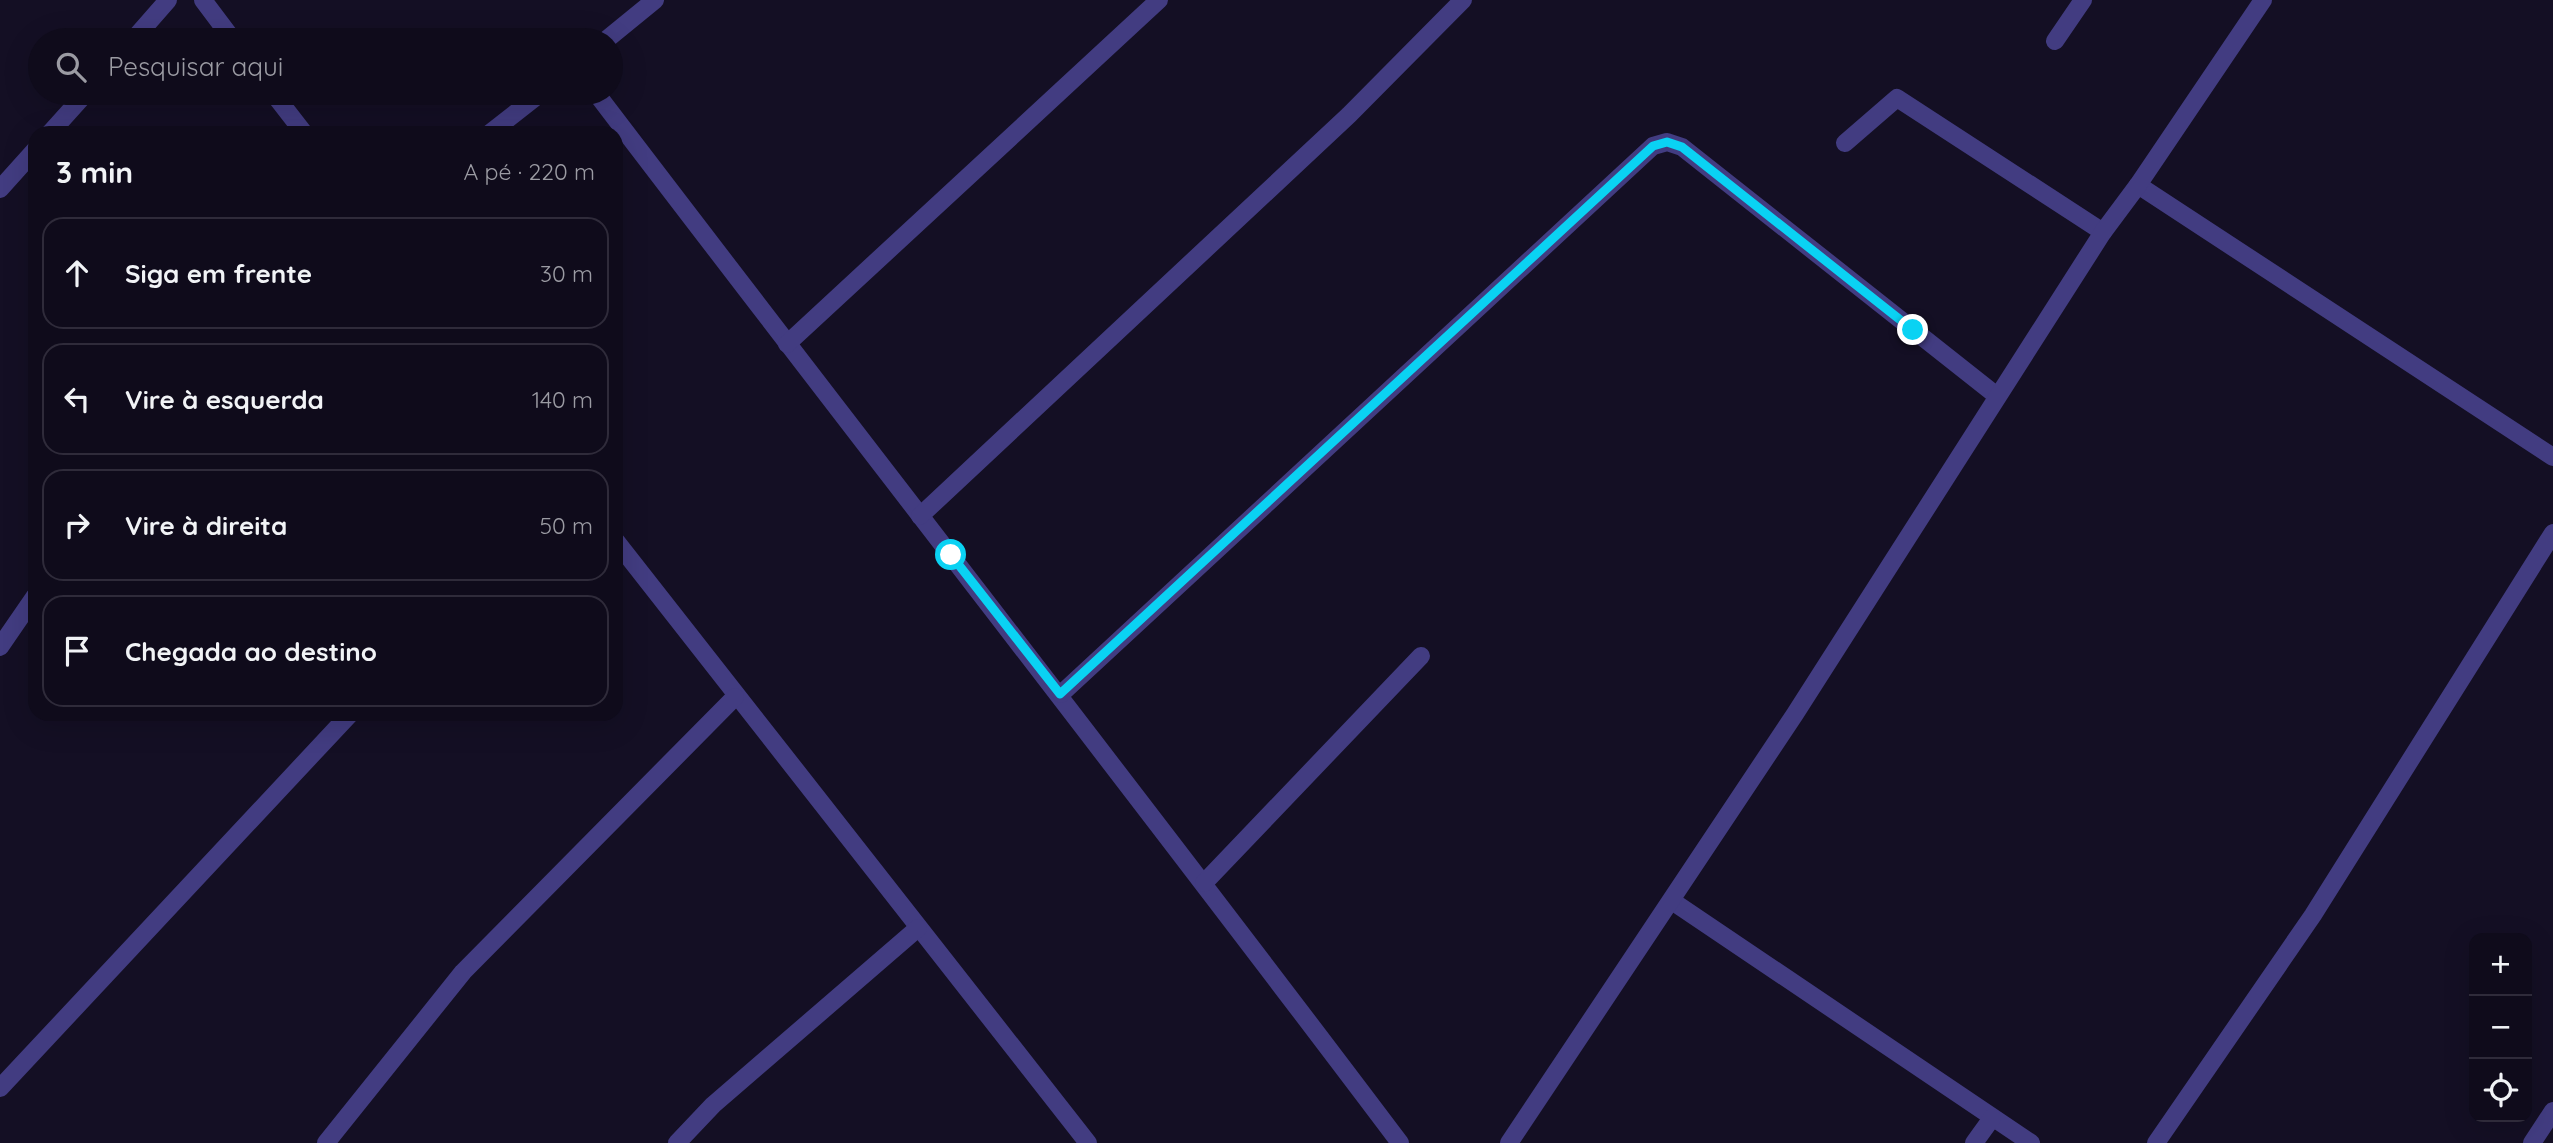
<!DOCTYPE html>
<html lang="pt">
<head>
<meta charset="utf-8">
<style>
	body { margin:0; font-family:Quicksand,sans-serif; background:#1d1928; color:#f1f3f6 }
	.controls { position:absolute; right:21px; bottom:21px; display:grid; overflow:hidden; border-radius:14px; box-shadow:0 7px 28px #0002 }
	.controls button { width:63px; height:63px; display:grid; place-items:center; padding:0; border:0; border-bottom:2px solid #2f2b3a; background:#0f0b1b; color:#f1f3f6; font:35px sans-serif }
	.stop { position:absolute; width:21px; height:21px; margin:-16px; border:5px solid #0ad2f3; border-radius:50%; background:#fff }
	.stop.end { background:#0ad2f3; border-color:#fff; box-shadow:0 2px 7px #0008 }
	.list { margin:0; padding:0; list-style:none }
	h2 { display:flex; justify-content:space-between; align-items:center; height:91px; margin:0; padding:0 28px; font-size:30px }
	h2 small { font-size:23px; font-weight:400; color:#9b9ba3 }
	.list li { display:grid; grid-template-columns:46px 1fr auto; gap:21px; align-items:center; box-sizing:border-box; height:112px; margin:0 14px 14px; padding:0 14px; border:2px solid #2f2b3a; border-radius:21px }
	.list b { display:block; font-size:26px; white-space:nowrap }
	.list em { font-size:23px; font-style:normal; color:#9b9ba3 }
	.icon { flex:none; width:38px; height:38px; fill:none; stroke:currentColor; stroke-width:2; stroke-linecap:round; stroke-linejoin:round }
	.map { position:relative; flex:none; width:2553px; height:1143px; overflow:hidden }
	.search { position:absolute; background:#0f0b1b; box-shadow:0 7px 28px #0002; left:28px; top:28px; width:595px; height:77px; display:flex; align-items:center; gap:18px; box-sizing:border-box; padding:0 24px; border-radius:38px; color:#9b9ba3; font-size:26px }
	.panel { position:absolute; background:#0f0b1b; box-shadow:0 7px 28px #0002; left:28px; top:126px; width:595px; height:595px; border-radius:21px }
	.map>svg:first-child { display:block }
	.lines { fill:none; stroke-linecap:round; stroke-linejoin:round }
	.street { stroke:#423c81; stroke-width:18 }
	.route { stroke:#0ad2f3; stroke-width:9 }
</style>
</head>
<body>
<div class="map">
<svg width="2553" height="1143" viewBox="0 0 2553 1143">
	<rect width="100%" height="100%" fill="#140f24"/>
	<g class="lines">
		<g class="street">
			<path d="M203,0L233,40"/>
			<path d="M133,40L168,0"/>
			<path d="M606,40L655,0"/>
			<path d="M2055,41L2083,0"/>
			<path d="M273,93L304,133"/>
			<path d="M596,93C863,444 1135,791 1400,1143"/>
			<path d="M50,133L86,93"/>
			<path d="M490,133L541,93"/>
			<path d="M1845,143L1897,98L2103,232"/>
			<path d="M2138,185L2553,457"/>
			<path d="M0,189L35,150"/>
			<path d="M787,344L1159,0"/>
			<path d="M920,516L1349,115L1463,0"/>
			<path d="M616,541L1088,1143"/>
			<path d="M0,647L35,596"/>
			<path d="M1061,694L1653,146L1667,142L1682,147L1997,396"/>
			<path d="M1204,883L1421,656"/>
			<path d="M1672,901L2031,1143"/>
			<path d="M0,1088L350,714"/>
			<path d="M326,1143L463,972L735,697"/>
			<path d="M677,1143L713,1105L918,928"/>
			<path d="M1509,1143L1795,714L2103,232L2138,185L2263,0"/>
			<path d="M1974,1143L1992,1118"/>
			<path d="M2156,1143L2313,915L2553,533"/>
			<path d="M2532,1143L2553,1111"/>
		</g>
	</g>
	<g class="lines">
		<path class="route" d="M951,555L1060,694L1653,146L1667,142L1682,147L1913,330"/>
	</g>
</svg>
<div class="controls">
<button>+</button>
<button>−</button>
<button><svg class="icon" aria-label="locate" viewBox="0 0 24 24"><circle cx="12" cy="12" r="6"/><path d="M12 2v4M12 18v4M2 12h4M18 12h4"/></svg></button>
</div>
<div class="stop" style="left:951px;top:555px"></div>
<div class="stop end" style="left:1913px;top:330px"></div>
<div class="search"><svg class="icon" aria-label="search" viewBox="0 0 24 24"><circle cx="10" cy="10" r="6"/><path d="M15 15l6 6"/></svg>Pesquisar aqui</div>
<section class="panel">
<h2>3 min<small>A pé · 220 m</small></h2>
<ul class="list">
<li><svg class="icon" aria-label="ahead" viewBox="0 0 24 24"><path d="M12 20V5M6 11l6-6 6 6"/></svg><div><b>Siga em frente</b></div><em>30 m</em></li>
<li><svg class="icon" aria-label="left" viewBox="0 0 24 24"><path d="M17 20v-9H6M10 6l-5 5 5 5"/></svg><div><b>Vire à esquerda</b></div><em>140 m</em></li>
<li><svg class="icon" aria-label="right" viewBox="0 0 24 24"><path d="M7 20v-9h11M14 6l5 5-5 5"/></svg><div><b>Vire à direita</b></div><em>50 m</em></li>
<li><svg class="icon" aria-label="arrive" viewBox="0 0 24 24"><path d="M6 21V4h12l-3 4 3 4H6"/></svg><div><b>Chegada ao destino</b></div></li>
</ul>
</section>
</div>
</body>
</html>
